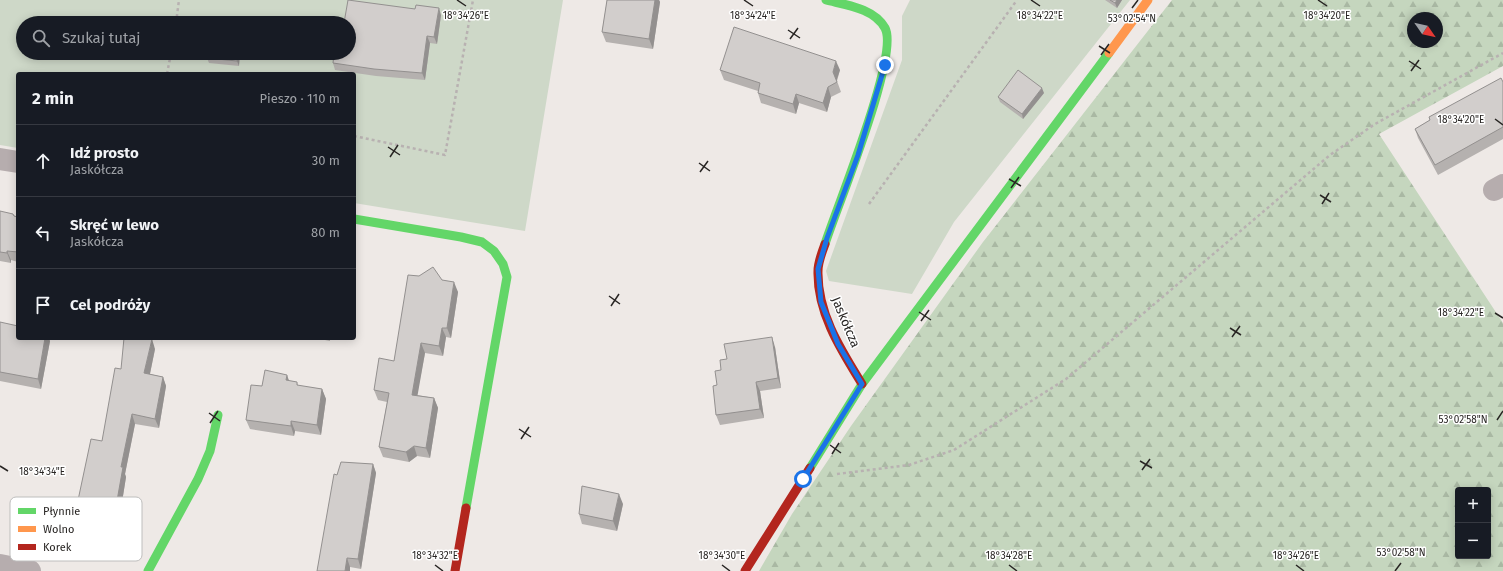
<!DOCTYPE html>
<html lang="pl">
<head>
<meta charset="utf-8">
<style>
	body { margin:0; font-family:"Fira Sans",sans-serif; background:#242831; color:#f1f3f6 }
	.controls { position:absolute; right:12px; bottom:12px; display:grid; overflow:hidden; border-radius:4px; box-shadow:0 2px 10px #0003 }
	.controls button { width:36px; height:36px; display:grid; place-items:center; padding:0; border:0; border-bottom:1px solid #363941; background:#171b24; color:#f1f3f6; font:20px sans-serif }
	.compass { position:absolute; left:1407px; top:12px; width:36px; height:36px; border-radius:50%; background:#171b24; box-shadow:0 2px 10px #0003; rotate:124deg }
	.stop { position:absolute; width:12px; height:12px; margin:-9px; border:3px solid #1a73e8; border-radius:50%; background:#fff }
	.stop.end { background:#1a73e8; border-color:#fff; box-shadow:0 1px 4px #0008 }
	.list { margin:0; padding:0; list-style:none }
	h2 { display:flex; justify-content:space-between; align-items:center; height:52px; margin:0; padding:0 16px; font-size:17px }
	h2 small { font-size:13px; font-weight:400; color:#9ea1a6 }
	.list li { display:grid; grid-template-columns:26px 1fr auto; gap:12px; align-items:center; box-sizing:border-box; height:72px; padding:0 16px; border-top:1px solid #363941 }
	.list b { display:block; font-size:15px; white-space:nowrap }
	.list p { margin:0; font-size:13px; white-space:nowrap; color:#9ea1a6 }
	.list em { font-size:13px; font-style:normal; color:#9ea1a6 }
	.icon { flex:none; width:22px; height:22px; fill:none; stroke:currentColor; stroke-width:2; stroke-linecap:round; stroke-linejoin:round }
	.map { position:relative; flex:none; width:1503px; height:571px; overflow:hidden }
	.search { position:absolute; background:#171b24; box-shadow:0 2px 10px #0003; left:16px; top:16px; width:340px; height:44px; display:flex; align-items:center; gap:10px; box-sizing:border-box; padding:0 14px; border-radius:22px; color:#9ea1a6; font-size:15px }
	.panel { position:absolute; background:#171b24; box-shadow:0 2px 10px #0003; left:16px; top:72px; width:340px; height:268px; border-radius:4px }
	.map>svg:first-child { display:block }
	.forest { fill:url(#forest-firs); fill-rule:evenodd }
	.green { fill:#ced8c8; fill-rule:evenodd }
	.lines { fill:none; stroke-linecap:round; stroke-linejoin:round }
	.path { stroke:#b8b1b1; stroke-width:2.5; stroke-dasharray:3 3; stroke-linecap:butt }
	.street { stroke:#b6adae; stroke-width:22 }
	.fast { stroke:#63d668; stroke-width:9 }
	.slow { stroke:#ff974d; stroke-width:9 }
	.jam { stroke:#b3261e; stroke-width:9 }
	.wall { fill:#b5b1af }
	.shaded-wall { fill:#93908f }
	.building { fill:#d2cecc; stroke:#93908f }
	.route { stroke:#1a73e8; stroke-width:5 }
	.ticks { fill:none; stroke:#282523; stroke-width:1.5 }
	.labels { text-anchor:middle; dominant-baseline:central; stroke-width:3; stroke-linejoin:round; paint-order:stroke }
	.street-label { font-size:13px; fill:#282523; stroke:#fff }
	.key { fill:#fff; stroke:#bebebd; stroke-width:1 }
	.key-label { font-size:11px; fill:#282523 }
	.ticks-label { font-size:10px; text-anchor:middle; fill:#282523; stroke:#fff; stroke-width:3; stroke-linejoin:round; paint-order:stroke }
</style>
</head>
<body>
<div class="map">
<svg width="1503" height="571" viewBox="0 0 1503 571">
	<defs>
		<pattern id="forest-firs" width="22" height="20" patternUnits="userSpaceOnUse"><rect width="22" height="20" fill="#c5d6be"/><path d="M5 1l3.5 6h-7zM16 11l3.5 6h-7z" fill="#a9b8a3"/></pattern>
	</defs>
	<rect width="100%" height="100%" fill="#eee9e6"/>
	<path class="forest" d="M1172,0H1503V66L1379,134L1503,323V571H759L792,514L851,426L983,242ZM1413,18H1437V42H1413ZM1458,490H1488V556H1458Z"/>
	<g class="green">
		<path d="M0,0H563L525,231L354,203V74H18V148L0,145ZM23,23H349V53H23Z"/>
		<path d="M910,0H1130L954,222L912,294L829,281L826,271L902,60V16Z"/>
	</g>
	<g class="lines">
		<g class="path">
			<path d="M176,23L179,0"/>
			<path d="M167,74L171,53"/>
			<path d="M354,136L445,155L473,0"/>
			<path d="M869,204L1017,0"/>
			<path d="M837,474L909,465L954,450L1066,379L1330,155L1375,124L1503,53"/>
		</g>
		<g class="street">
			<path d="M0,159L18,162"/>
			<path d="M1494,190L1503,185"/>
			<path d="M0,565L30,571"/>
		</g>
		<g class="fast">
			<path d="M354,219L461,237L482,242L494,251L503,264L507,277L466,508"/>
			<path d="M825,244C836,209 900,55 885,28C874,8 846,5 826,0"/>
			<path d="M810,468L862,384L1109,53"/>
			<path d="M148,571L198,479L210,451L218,415"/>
		</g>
		<path class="slow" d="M1109,53L1148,0"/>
		<g class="jam">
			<path d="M825,244C822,252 818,262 818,271C817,313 841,350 862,384"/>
			<path d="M455,571L466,508"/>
			<path d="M745,571L810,468"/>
		</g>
	</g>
	<g class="wall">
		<path d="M607,0H659L660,2L653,49L606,42L602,32Z"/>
		<path d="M1105,0H1122L1117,8Z"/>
		<path d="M441,15L437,44L430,43L425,80L376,76L335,70L333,63Z"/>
		<path d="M208,53H240L239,66L209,63L207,58Z"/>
		<path d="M720,70H840L837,81L841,92L831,97L827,112L799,103L796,114L761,103L758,93V91L724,80Z"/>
		<path d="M1503,82V139L1438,175L1418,138L1415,129L1430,120L1429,117Z"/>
		<path d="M1044,93L1023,119L1000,102L998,97Z"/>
		<path d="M0,211L18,217V262L11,260V263L0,261Z"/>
		<path d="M442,280L458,292L451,338L446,337L443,356L425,353L417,395L434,398L438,408L430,458L417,456L409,462L383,457L379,447L387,402L378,400L374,390L394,361Z"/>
		<path d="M0,322L50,341L41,389L0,381Z"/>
		<path d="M315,338H330V341Z"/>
		<path d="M775,347L781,388L760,391L764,418L720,425L716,415L717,385L721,370Z"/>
		<path d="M155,349L150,374L163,377L166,386L159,428L135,424L125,474L126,477L119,521L81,514L77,505L102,441Z"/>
		<path d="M287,375L289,381L297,382L298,386L322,389L326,399L321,435L295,431L294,436L250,429L246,420L262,386Z"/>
		<path d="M373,464L376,473L361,569L350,567V571H317L337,475Z"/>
		<path d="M623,504L617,531L582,524L579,514Z"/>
	</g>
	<g class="shaded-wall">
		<path d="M655,0H659L660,2L653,49L649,39Z"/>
		<path d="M1117,0H1122L1117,8L1115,3Z"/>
		<path d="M439,8L441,15L437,44L434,37Z"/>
		<path d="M427,36L430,43L425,80L422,73Z"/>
		<path d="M238,53H240L239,66L237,61Z"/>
		<path d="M836,61L840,70L836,82L833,72Z"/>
		<path d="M828,87L831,97L827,112L823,103Z"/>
		<path d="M1042,88L1044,93L1023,119L1022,114Z"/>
		<path d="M796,94L799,103L796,114L793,104Z"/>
		<path d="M7,251L11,260V263L7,253Z"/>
		<path d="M454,282L458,292L451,338L447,328Z"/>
		<path d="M442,328L446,337L443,356L439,346Z"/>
		<path d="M772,337L775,347L781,388L778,378Z"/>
		<path d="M45,338H49L50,341L41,389L38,379Z"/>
		<path d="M152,339L155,349L148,383L144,373Z"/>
		<path d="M421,343L425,353L416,404L412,395Z"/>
		<path d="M287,375L290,384L286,380Z"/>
		<path d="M163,377L166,386L159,428L155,419Z"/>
		<path d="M756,382L760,391L764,418L760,409Z"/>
		<path d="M322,389L326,399L321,435L317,425Z"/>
		<path d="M434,398L438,408L430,458L426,448Z"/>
		<path d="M132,414L135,424L125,474L126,477L119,521L115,512L121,467Z"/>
		<path d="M291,421L295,431L294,436L291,426Z"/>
		<path d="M414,446L417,456L409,462L406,452Z"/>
		<path d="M373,464L376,473L361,569L358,559Z"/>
		<path d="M619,494L623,504L617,531L613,521Z"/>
		<path d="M347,558L350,567V571H345Z"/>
	</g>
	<g class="building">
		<path d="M348,0L415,9L416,5L439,8L434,37L427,36L422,73L374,69L333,63L334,53H349V23H344Z"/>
		<path d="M607,0H655L649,39L602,32Z"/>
		<path d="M1110,0H1117L1115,3Z"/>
		<path d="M734,27L836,61L833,72L837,82L828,87L823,103L796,94L793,104L758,93L760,83L720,70Z"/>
		<path d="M208,53H238L237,61L207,58Z"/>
		<path d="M1018,70L1042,88L1022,114L998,97Z"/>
		<path d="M1501,78L1503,82V127L1435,165L1415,129L1430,120L1429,117Z"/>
		<path d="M0,211L13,214L14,216L18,217V252L7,251V253L0,252Z"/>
		<path d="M433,267L442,280L454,282L447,328H442L439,346L421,343L412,395L434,398L426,448L414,446L406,452L379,447L389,393L374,390L379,358L394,361L408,275L419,276Z"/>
		<path d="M0,322L18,326V338H45L38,379L0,372Z"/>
		<path d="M772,337L778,378L756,382L760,409L716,415L713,386L717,385L715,371L721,370L720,360L727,359L724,344Z"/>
		<path d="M124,338H144L152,339L144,373L163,377L155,419L132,414L121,467H123L115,512L77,505L91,439L102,441L115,368L121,369Z"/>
		<path d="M265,370L287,375L286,380L297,382V385L322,389L317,425L291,421V426L246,420L251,385L262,386Z"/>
		<path d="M341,462L373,464L358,559L347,558L345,571H317L334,474L337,475Z"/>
		<path d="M582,486L619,494L613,521L579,514Z"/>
	</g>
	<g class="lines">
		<path class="route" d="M803,479L862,384L838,344L821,302L818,269L827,238L858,155L885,65"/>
	</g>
	<path class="ticks" d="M457,0L466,6M744,0L753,6M1031,0L1040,6M1318,0L1327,6M1132,8L1138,0M788,30L800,38M790,39L798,28M1099,46L1110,53M1101,55L1109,44M1409,61L1421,69M1411,71L1419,60M1495,119L1503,125M388,147L400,155M390,157L398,145M699,163L710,171M700,172L708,161M1009,179L1021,186M1011,188L1019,177M1320,195L1331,202M1322,204L1329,193M609,296L620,304M611,306L619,294M919,312L931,320M1495,313L1503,318M921,321L929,310M1230,328L1241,335M1232,337L1240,326M209,413L220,421M1497,420L1503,411M210,423L218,411M519,429L531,437M521,439L529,427M830,445L841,453M832,454L839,443M1140,461L1152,468M0,466L8,471M1142,470L1150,459M435,565L443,571M722,565L730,571M1009,565L1017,571M1296,565L1304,571M1395,571L1401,563"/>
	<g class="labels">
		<g class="street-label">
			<text transform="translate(846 322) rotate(67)">Jaskółcza</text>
		</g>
	</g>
	<rect x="10" y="497" width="132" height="64" rx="6" class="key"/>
	<rect x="18" y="508" width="18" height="6" fill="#63d668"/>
	<rect x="18" y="526" width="18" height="6" fill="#ff974d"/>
	<rect x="18" y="544" width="18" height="6" fill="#b3261e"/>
	<g class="key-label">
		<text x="43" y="515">Płynnie</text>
		<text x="43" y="533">Wolno</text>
		<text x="43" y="551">Korek</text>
	</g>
	<g class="ticks-label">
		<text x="753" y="19">18°34'24"E</text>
		<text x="1040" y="19">18°34'22"E</text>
		<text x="1327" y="19">18°34'20"E</text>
		<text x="466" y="19">18°34'26"E</text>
		<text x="1132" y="22">53°02'54"N</text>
		<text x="1461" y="123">18°34'20"E</text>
		<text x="1461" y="316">18°34'22"E</text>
		<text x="1463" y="423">53°02'58"N</text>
		<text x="42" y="475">18°34'34"E</text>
		<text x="1401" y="556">53°02'58"N</text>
		<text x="435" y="559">18°34'32"E</text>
		<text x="722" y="559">18°34'30"E</text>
		<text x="1009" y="559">18°34'28"E</text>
		<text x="1296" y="559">18°34'26"E</text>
	</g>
</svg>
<div class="controls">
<button>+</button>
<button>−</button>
</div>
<svg class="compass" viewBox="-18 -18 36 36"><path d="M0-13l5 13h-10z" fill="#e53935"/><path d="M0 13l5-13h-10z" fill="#9ea1a6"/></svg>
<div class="stop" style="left:803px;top:479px"></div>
<div class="stop end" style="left:885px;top:65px"></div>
<div class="search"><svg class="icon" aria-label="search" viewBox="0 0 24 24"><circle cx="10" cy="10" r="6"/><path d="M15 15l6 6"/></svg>Szukaj tutaj</div>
<section class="panel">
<h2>2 min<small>Pieszo · 110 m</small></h2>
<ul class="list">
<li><svg class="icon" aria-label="ahead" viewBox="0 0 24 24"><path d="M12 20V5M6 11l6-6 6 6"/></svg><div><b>Idź prosto</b><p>Jaskółcza</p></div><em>30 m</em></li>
<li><svg class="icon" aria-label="left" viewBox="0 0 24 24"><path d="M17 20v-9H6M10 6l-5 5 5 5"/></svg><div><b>Skręć w lewo</b><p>Jaskółcza</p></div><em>80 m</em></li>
<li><svg class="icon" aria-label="arrive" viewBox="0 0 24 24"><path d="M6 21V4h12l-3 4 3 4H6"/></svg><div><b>Cel podróży</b></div></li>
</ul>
</section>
</div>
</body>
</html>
